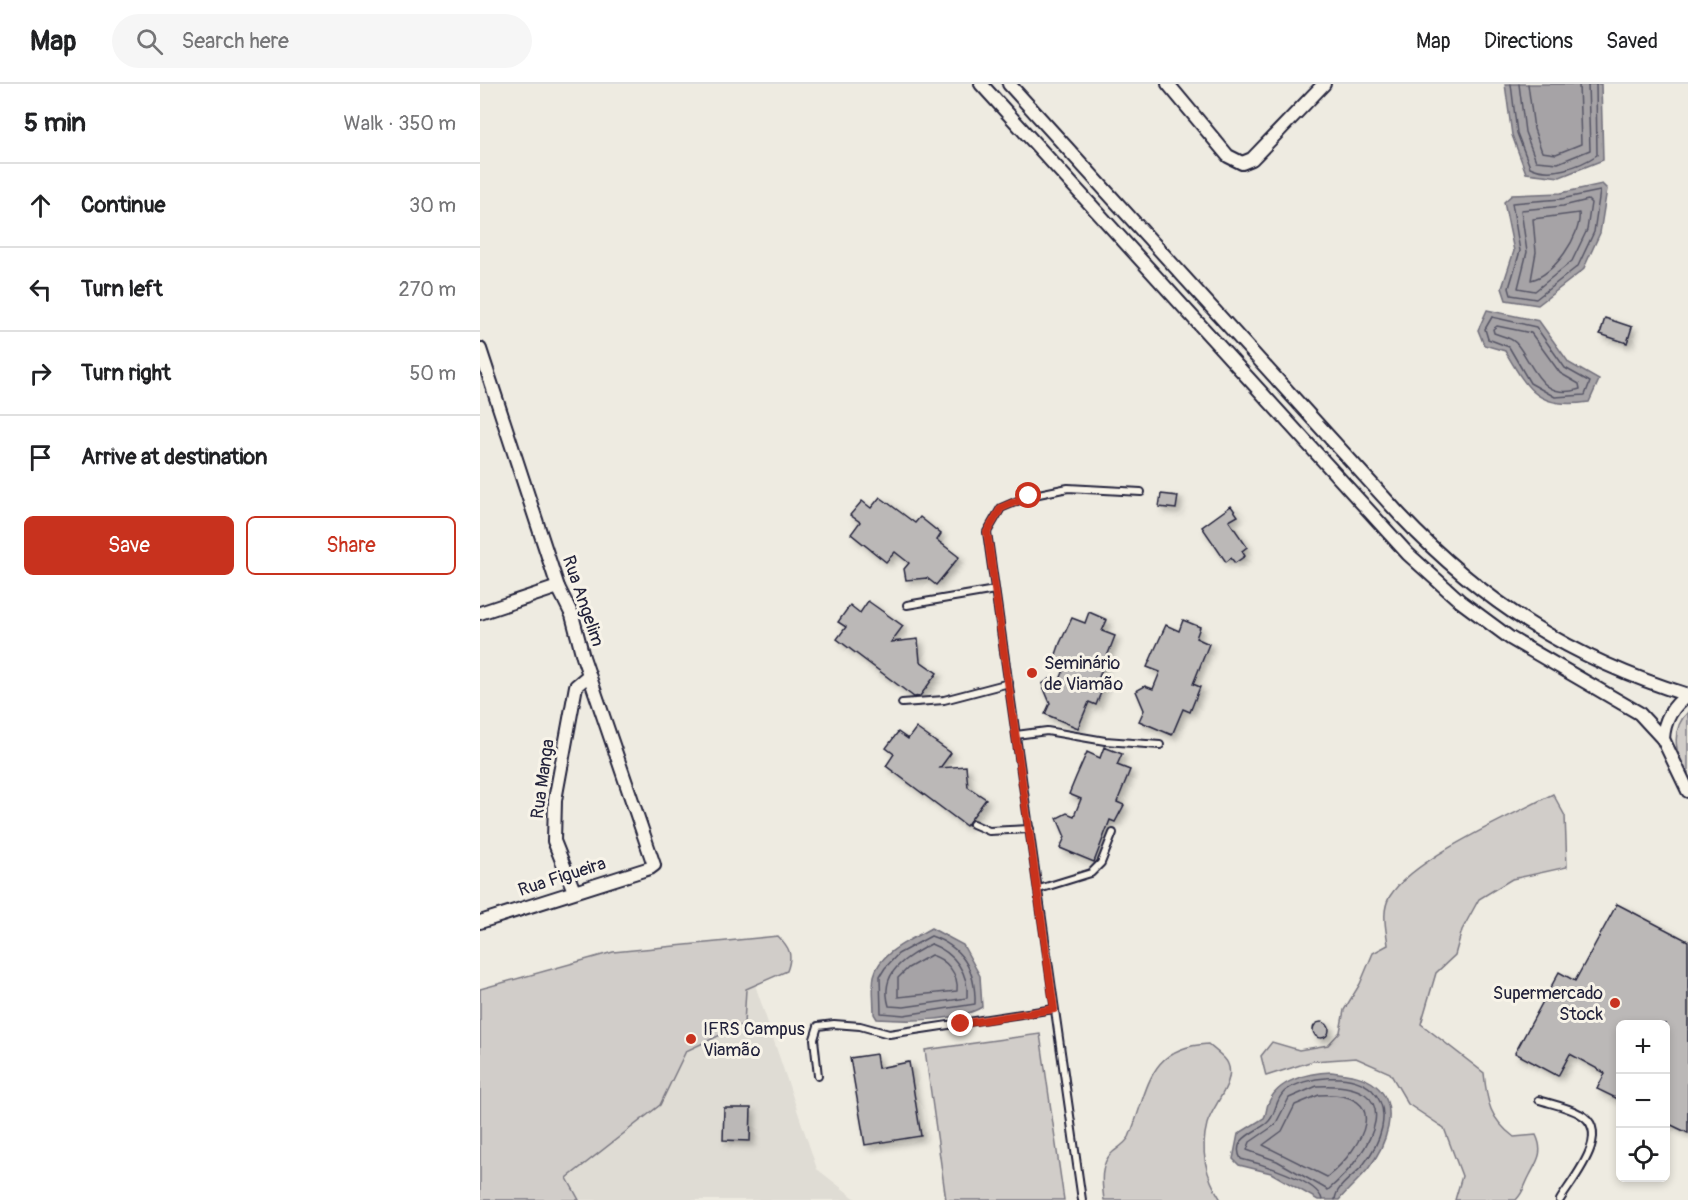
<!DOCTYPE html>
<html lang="en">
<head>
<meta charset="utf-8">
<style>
	body { margin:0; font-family:Pangolin,sans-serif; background:#f6f6f6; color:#202124 }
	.controls { position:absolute; right:18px; bottom:18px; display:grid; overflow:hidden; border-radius:9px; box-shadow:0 3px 9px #0003 }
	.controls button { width:54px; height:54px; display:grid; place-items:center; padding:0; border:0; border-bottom:2px solid #e0e0e0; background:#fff; color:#202124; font:30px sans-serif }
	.stop { position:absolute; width:18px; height:18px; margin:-14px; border:4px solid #c8321e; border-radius:50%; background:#fff }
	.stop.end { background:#c8321e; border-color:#fff; box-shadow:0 2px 6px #0008 }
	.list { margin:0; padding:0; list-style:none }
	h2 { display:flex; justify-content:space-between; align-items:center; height:78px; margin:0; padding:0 24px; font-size:26px }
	h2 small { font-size:20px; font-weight:400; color:#757577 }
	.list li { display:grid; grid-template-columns:39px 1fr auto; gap:18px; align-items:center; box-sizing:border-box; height:84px; padding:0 24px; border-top:2px solid #e0e0e0 }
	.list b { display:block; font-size:22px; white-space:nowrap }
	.list em { font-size:20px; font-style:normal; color:#757577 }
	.actions { display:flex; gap:12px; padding:18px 24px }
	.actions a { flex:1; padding:14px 0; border:2px solid #c8321e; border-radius:9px; text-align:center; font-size:21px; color:#c8321e }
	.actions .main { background:#c8321e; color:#fff }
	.icon { flex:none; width:33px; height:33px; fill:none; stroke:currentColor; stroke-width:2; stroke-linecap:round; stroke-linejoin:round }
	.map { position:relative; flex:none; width:1208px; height:1116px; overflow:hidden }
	header { display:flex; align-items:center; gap:36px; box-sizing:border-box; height:84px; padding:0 30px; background:#fff; border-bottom:2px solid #e0e0e0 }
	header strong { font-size:28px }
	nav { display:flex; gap:33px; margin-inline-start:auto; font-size:21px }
	.search { width:420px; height:54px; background:#f6f6f6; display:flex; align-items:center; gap:15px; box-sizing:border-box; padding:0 21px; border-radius:33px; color:#757577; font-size:22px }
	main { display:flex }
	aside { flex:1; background:#fff }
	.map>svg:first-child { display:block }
	.built { fill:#dfdcd4 }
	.green { fill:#d1cdc9; stroke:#7a7882; stroke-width:1.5 }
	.water { fill:#a6a3a6; stroke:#716f7b; stroke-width:1.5 }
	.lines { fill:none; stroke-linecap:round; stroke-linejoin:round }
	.shore { stroke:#575666; stroke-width:1.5 }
	.building { fill:#bbb8b7; stroke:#22223b; stroke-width:1.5; filter:url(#shadow) }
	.service-casing { stroke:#22223b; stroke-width:10 }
	.minor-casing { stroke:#22223b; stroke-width:16 }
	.service { stroke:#f7f3e8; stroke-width:6 }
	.minor { stroke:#f7f3e8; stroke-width:12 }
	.route { stroke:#c8321e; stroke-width:8 }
	.poi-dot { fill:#c8321e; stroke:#f7f3e8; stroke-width:2 }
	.labels { text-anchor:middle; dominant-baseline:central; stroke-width:6; stroke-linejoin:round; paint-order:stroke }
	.street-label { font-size:18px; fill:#22223b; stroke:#f7f3e8 }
	.poi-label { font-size:18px; fill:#22223b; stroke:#f7f3e8; text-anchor:start }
</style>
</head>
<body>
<header>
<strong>Map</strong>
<div class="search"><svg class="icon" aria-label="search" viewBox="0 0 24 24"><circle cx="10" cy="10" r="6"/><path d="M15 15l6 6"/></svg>Search here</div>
<nav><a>Map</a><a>Directions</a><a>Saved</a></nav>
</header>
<main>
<aside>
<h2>5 min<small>Walk · 350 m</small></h2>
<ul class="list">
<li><svg class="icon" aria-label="ahead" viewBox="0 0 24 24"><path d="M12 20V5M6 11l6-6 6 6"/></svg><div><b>Continue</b></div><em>30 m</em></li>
<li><svg class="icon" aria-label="left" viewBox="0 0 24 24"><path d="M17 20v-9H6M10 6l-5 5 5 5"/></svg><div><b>Turn left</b></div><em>270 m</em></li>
<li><svg class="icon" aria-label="right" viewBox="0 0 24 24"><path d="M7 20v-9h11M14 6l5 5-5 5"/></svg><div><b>Turn right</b></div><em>50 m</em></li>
<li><svg class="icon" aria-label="arrive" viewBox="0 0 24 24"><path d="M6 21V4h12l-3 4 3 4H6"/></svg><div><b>Arrive at destination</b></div></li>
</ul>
<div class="actions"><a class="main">Save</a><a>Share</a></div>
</aside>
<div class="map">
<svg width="1208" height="1116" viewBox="0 0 1208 1116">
	<defs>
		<filter id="shadow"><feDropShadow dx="4" dy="4" stdDeviation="3" flood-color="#0004"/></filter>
	</defs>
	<rect width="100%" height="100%" fill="#eeebe1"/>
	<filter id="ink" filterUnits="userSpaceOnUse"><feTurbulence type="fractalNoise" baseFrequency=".0167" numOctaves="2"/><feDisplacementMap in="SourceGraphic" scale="12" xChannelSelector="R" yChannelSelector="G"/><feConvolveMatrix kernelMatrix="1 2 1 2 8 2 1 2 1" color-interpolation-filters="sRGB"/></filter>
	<g filter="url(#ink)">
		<path class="built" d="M259,853L337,1085L377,1116H0V1057Z"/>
		<g class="green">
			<path d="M1208,628V694C1196,673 1189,646 1208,628Z"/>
			<path d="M1073,710L1085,732L1087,783L1032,795L999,815L982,846L975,871L956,889L941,940L1004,989C1007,1019 1010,1035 1034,1053L1056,1051C1064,1068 1058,1076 1050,1091C1045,1100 1044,1108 1036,1116H975L982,1092L964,1044L928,1020L910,989L876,974L833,977L786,992L781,972L792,958L819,966L848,961L860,948L864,926L880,900L893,869L908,861C906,844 901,827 910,812C934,774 1032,731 1073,710Z"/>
			<path d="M298,852C310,864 313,871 307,887L266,905L264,940L206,967L180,1021L87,1094L99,1116H0V905L133,868Z"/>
			<path d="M560,950L584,1116H466L445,966Z"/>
			<path d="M728,960C734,966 746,973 748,980C756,998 732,1022 727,1040C720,1067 726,1093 741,1116H624C622,1101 619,1079 633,1068C638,1064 646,1059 649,1053C669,1007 666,963 728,960Z"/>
		</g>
		<g class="water">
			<path d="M1025,0H1121L1123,76L1080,93L1046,89L1032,51Z"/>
			<path d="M1122,100L1127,105L1120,149L1103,186L1058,221L1026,216L1022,204L1034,167L1024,118L1032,111L1081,109Z"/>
			<path d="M1007,226L1059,237L1089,279L1119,296L1109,318C1058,325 1049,308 1025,267L1004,261L998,246Z"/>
			<path d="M451,844L483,861L500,892L502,923C477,938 425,937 397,935L394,930C394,918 392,903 394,892C399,868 433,855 451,844Z"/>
			<path d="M851,988C866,990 883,991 895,1001C922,1023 905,1063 888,1085C879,1096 868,1105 859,1116H838L791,1089L759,1081L753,1075L758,1050L784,1034C787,1029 786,1025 788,1020C797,996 828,989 851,988Z"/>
		</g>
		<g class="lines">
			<g class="shore">
				<path d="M1031,0L1037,49L1050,83C1070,93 1099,83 1117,71L1116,0"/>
				<path d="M1039,0L1045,48L1056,77L1078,79L1110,66L1108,0"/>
				<path d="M1048,0L1054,45L1062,68L1076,70L1101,60L1099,0"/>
				<path d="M1120,107L1114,148L1098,182L1056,215L1031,211L1029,204L1040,167L1032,119L1081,115Z"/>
				<path d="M1108,116L1111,119L1107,146L1092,177L1055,207L1038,204L1047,168L1041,126L1083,122Z"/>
				<path d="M1099,129C1102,151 1073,192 1051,196L1056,168L1053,135Z"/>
				<path d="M1012,233L1056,243L1085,284L1110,298L1105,311L1075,313L1050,299L1029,263L1008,255L1005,245Z"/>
				<path d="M1017,242L1051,249L1080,289L1099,300L1100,305C1060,318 1054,280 1036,259C1031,253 1021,252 1014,249L1013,245Z"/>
				<path d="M451,852C483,863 496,886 495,920L424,931L401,929L400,892L405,884L418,870Z"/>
				<path d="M451,860C475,869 489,889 487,914L424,923L409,922C399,888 425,874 451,860Z"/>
				<path d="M451,871C466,875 479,890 477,907L418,913V894L428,884Z"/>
				<path d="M837,1002C933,996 892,1069 848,1106L797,1077L767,1066L770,1058L795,1041L809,1014Z"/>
				<path d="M839,1011C914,1007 884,1063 847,1093L783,1061L802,1047L815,1021Z"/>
				<path d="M842,1116C839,1097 779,1079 761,1075C750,1055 776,1048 787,1039C797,1031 794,1016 805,1007C825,992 872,987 892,1006C914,1028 899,1061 883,1081C875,1092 856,1101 855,1116"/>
			</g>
		</g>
		<g class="building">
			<path d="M1125,234L1152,243L1147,259L1120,250Z"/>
			<path d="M681,410L698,412L696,425L679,423Z"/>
			<path d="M400,413L435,439L440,433L461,450L457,456L479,473L456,501L447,494L426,496L424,485L429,479L415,468L406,478L371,450L380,438L370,431L382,417L391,424Z"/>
			<path d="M751,422L758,432L749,437L767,463L762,467L765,472L755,479L751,474L746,478L722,443Z"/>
			<path d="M388,517L423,542L411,558L438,555L440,577L457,589L440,612L434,613L357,555L366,543L358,538L370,521L380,529Z"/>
			<path d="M609,528L627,536L622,547L635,552L619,593L626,596L616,621L609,618L598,644L565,630L570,619L562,600L571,594L579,598L586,581L574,576L580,559L592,534L605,539Z"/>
			<path d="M703,536L720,543L716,554L729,560L713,600L720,603L710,628L703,625L692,651L659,637L664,626L656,607L665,602L673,605L680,588L667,583L674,567L686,541L699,547Z"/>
			<path d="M436,644L471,669L460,684L486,682L488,703L506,715L486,742L406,682L414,670L406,664L418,648L428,655Z"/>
			<path d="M624,663L642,670L637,681L650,686L637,718L644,721L635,738L630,736L614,778L580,764L585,753L577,734L587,729L594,732L601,715L589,710L596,693L607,668L620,674Z"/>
			<path d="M1137,820L1208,857V1049L1185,1038V940H1140V1016L1117,1005L1125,989L1090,970L1078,992L1035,969L1079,888L1095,897Z"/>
			<circle cx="841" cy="946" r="8"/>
			<path d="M396,970L398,984L429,978L441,1052L385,1061L370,974Z"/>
			<path d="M244,1024H271L270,1057L243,1056Z"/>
		</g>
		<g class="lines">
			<g class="service-casing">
				<g id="service">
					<path d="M427,521L515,506"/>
					<path d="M422,619L464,616L529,599"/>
					<path d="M536,651L567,647L625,657L680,661"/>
					<path d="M493,740L509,747L550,745"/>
					<path d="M559,805L611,789L621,779L633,749"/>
					<path d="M338,992L334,955L338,942L354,940L380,942L409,950L574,925"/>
					<path d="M1059,1016C1072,1020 1088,1023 1100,1030C1134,1048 1092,1096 1080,1116"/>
					<path d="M602,1116L507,448L521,424L549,412L588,404L661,408"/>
				</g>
			</g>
			<g class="minor-casing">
				<g id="minor">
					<path d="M501,0L928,470L980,517L1030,554L1159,629L1183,655L1208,707"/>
					<path d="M529,0L920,431C1003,519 1092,575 1208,611"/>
					<path d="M688,0L748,72L762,79L772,75L844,0"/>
					<path d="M0,265L78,503L92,531L103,573L174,781L170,784L0,838"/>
					<path d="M0,529L78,503"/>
					<path d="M1183,655C1184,636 1192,622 1208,611"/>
					<path d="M94,807L74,757L75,716L96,602L109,591"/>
				</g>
			</g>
			<use href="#service" class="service"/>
			<use href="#minor" class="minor"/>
		</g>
	</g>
	<g class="lines" filter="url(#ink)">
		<path class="route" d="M481,940L574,925L507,448L521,424L549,412"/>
	</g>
	<g class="poi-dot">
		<circle cx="552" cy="589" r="6"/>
		<circle cx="1135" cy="919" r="6"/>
		<circle cx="211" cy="955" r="6"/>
	</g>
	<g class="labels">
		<g class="street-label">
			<text transform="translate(103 517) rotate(71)">Rua Angelim</text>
			<text transform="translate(63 695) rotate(-82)">Rua Manga</text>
			<text transform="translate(82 793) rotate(-18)">Rua Figueira</text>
		</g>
		<g class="poi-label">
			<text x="564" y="579">Seminário<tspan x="564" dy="21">de Viamão</tspan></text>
			<text x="1123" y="909" text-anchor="end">Supermercado<tspan x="1123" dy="21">Stock</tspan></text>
			<text x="223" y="945">IFRS Campus<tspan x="223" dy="21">Viamão</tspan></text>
		</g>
	</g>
</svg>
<div class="controls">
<button>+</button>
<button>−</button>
<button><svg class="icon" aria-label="locate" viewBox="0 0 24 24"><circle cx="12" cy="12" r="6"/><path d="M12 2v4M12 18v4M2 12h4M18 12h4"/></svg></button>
</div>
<div class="stop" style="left:549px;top:412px"></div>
<div class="stop end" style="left:481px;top:940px"></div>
</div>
</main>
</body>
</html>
